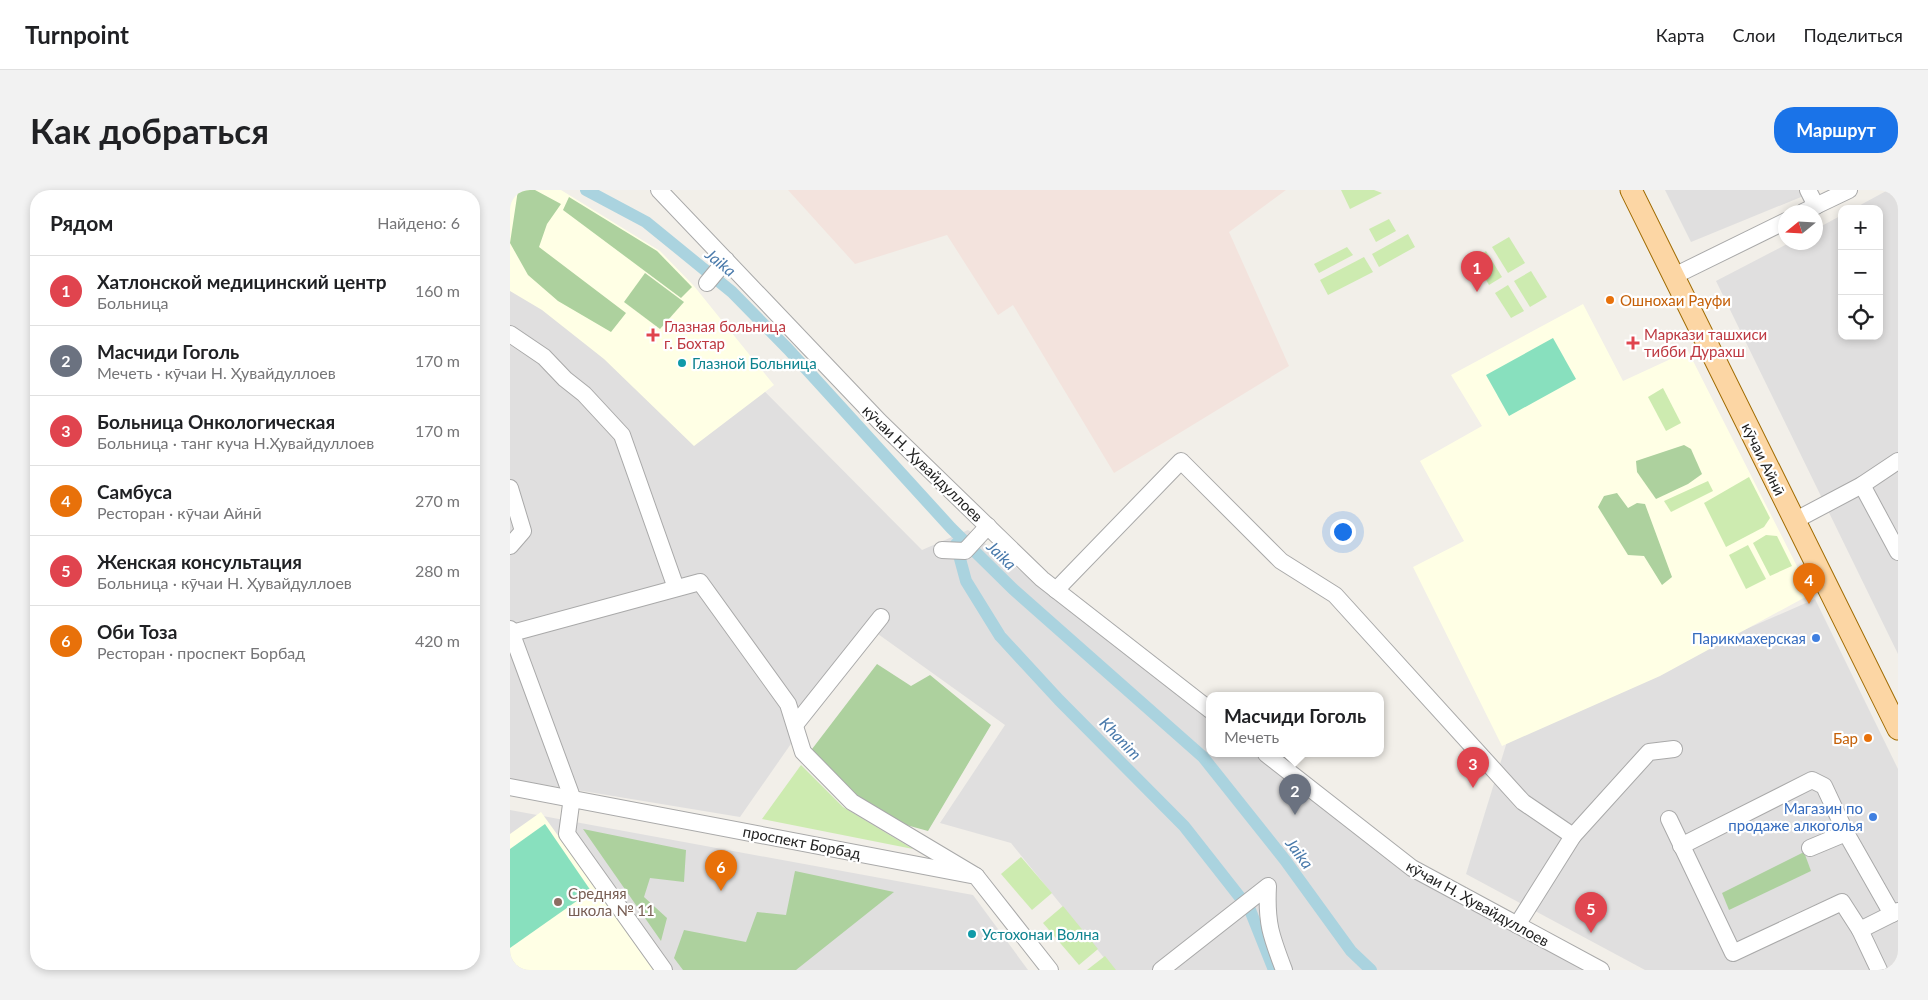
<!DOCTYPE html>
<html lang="ru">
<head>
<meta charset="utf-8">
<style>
	body { margin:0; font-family:Lato,sans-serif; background:#f2f2f2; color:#202124 }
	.controls { position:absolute; right:15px; top:15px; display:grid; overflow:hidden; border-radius:10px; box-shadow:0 2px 8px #0003 }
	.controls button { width:45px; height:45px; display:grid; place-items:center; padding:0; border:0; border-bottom:1px solid #e0e0e0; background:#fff; color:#202124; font:25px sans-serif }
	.compass { position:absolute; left:1268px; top:15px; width:45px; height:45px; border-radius:50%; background:#fff; box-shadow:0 2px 8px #0003; rotate:252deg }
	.you { position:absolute; left:832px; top:341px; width:18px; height:18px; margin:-12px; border:4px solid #fff; border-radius:50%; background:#1a73e8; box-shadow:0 0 0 8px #1a73e833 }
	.badge { display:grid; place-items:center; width:32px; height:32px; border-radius:50%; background:#1a73e8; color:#fff; font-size:16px; font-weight:700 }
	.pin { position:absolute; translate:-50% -41px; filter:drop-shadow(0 1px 2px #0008) }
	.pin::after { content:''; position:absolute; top:26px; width:18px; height:15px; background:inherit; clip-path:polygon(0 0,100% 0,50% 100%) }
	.popup { position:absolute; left:696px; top:502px; width:178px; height:65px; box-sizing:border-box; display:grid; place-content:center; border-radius:10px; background:#fff; filter:drop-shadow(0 1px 4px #0005); font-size:16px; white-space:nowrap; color:#757577 }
	.popup b { font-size:19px; color:#202124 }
	.popup::after { content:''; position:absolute; left:50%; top:100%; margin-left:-10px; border:10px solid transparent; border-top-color:#fff }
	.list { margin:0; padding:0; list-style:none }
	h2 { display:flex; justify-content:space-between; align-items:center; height:65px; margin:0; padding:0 20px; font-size:21px }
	h2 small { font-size:16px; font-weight:400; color:#757577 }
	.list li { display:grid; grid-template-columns:32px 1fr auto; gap:15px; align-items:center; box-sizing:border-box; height:70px; padding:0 20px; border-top:1px solid #e0e0e0 }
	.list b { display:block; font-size:19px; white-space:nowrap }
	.list p { margin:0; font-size:16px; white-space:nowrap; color:#757577 }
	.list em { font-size:16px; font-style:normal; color:#757577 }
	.icon { flex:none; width:28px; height:28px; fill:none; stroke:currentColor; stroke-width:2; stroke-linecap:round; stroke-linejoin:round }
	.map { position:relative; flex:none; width:1388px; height:780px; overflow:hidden; border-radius:20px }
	header { display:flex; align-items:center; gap:30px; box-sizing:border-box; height:70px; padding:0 25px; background:#fff; border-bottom:1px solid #e0e0e0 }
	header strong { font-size:24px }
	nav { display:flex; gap:28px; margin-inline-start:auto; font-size:18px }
	.intro { display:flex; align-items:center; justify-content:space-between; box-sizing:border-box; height:120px; padding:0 30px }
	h1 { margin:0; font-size:35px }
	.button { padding:12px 22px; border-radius:20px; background:#1a73e8; color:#fff; font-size:18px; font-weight:700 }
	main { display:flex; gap:30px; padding:0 30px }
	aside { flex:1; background:#fff; border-radius:20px; box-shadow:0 2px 8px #0003 }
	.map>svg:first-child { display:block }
	.residential { fill:#e0dfdf }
	.education { fill:#ffffe5 }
	.military { fill:#f3e3dd }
	.grass { fill:#cdebb0 }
	.forest { fill:#add19e }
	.pitch { fill:#88e0be }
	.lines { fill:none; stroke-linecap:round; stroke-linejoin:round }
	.canal { stroke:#aad3df; stroke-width:12 }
	.minor-casing { stroke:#a9a9a9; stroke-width:18 }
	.major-casing { stroke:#a06b00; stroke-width:23 }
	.minor { stroke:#fff; stroke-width:16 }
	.major { stroke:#fcd6a4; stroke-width:21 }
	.food-dot { fill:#e8710a; stroke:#fff; stroke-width:2 }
	.health-dot { fill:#e0444e; stroke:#fff; stroke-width:2 }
	.culture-dot { fill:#0f9aa8; stroke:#fff; stroke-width:2 }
	.shop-dot { fill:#3f7fe0; stroke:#fff; stroke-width:2 }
	.education-dot { fill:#8d6e63; stroke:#fff; stroke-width:2 }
	.labels { text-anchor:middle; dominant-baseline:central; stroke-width:4.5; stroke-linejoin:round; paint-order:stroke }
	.food-label { font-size:15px; fill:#c56008; stroke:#fff; text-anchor:start }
	.health-label { font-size:15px; fill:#be3a42; stroke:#fff; text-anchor:start }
	.culture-label { font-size:15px; fill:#0d838f; stroke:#fff; text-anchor:start }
	.street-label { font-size:15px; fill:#222; stroke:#fff }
	.shop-label { font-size:15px; fill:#366cbe; stroke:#fff; text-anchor:end }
	.education-label { font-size:15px; fill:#785e54; stroke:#fff; text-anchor:start }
	.water-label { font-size:16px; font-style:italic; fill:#4a7aab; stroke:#fff }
</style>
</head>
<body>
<header>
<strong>Turnpoint</strong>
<nav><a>Карта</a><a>Слои</a><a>Поделиться</a></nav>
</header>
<div class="intro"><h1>Как добраться</h1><a class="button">Маршрут</a></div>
<main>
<aside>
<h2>Рядом<small>Найдено: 6</small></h2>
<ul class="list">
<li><span class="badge" style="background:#e0444e">1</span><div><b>Хатлонской медицинский центр</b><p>Больница</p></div><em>160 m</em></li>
<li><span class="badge" style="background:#6b7280">2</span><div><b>Масчиди Гоголь</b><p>Мечеть · кӯчаи Н. Ҳувайдуллоев</p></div><em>170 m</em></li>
<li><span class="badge" style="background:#e0444e">3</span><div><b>Больница Онкологическая</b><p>Больница · танг куча Н.Ҳувайдуллоев</p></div><em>170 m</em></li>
<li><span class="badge" style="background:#e8710a">4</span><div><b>Самбуса</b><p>Ресторан · кӯчаи Айнӣ</p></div><em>270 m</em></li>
<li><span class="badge" style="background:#e0444e">5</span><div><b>Женская консультация</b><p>Больница · кӯчаи Н. Ҳувайдуллоев</p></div><em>280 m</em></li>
<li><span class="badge" style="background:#e8710a">6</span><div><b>Оби Тоза</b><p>Ресторан · проспект Борбад</p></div><em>420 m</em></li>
</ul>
</aside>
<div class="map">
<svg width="1388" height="780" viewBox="0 0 1388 780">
	<rect width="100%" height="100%" fill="#f2efe9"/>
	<g class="residential">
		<path d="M1155,0H1308L1181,52Z"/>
		<path d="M1378,0H1388V464L1206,91L1279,53L1306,52V39L1332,25V146H1369V19H1343Z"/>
		<path d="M134,80L412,360L458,340L700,528V564H745L831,631L1077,780H604L501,653L430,633L495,535L361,439L230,627L0,589V85Z"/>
		<path d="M1305,409L1388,579V780H1135L956,684L1000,542Z"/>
		<path d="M0,620L463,705L518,780H0Z"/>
	</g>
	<g class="education">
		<path d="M0,0H51L150,61L184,96L264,195L184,256L94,169L32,120L0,101Z"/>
		<path d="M1073,114L1113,191L1178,161L1301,404L1150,486L992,556L903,377L954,351L910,271L972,236L941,185Z"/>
		<path d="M31,622L145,780H0V644Z"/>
	</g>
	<path class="military" d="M278,0H776L719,42L779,176L604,283L503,115L488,125L437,45L345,74Z"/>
	<g class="grass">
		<path d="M831,0H864L872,3L840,19Z"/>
		<path d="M879,29L886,41L866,52L859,39Z"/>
		<path d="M898,44L905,57L869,77L862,64Z"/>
		<path d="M999,47L1015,73L998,83L982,57Z"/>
		<path d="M837,57L843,65L809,83L804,74Z"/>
		<path d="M976,61L992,87L979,95L964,69Z"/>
		<path d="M854,67L863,82L818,105L810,90Z"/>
		<path d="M1021,81L1037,107L1020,117L1004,91Z"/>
		<path d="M998,95L1014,121L1001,128L985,103Z"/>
		<path d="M1153,198L1171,233L1156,241L1138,207Z"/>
		<path d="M1239,287L1260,328L1254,337L1216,357L1194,313Z"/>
		<path d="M1198,291L1203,301L1161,322L1154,311Z"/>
		<path d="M1256,345L1267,346L1282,376L1260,386L1243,353Z"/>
		<path d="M1238,355L1256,389L1236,399L1219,365Z"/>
		<path d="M291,575L333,617L403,659L252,629Z"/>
		<path d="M511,667L542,703L522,720L491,684Z"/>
		<path d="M553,716L588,759L569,775L533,733Z"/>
		<path d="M595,766L606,780H577Z"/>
	</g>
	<g class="forest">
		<path d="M8,0H25L51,14L37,34L29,57L116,123L101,142L48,111L18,85L0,53Z"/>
		<path d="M59,7L147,61L182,97L171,108L53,20Z"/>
		<path d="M135,83L174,112L150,139L114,112Z"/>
		<path d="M1174,255L1181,259L1192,284L1178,294L1146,309L1127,282L1126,271Z"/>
		<path d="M1107,303L1118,318L1127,313L1135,314L1162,387L1152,395L1134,366L1118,365L1088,317L1094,306Z"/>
		<path d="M367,474L401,496L420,485L481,535L418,641L389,633L347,610L299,563Z"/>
		<path d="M73,639L176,660L174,692L140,688L134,707L157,728L151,751Z"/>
		<path d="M1294,662L1301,681L1219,720L1212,703Z"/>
		<path d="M285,681L384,702L286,780H173L164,768L174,740L236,752L247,722L276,725Z"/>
	</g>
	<g class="pitch">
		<path d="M1043,148L1066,189L999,226L976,185Z"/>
		<path d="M35,634L81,701L0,758V659Z"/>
	</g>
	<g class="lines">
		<g class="canal">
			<path d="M76,0L136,32L222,102L278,159L441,338L503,399L693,567L775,670L841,761L861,780"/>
			<path d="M446,354L456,391L490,446L549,510L674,636L740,720L764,780"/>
		</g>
		<g class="minor-casing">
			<g id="minor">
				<path d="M149,0L369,231L532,389L700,520"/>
				<path d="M1298,0L1306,16"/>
				<path d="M1293,22L1339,0"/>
				<path d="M1164,86L1276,31"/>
				<path d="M197,93L216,70"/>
				<path d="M0,144L34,167L55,189L74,204L112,245L166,398"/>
				<path d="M1352,295L1388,362"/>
				<path d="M0,298L13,341L0,356"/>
				<path d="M1284,331L1352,295L1388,271"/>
				<path d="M432,360L455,361L478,336"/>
				<path d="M546,400L671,271L771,371L825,405L1013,612L1063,646"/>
				<path d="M0,439L62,607L57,644L154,780"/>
				<path d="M2,443L190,392L278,514L293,562L342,612L466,686"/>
				<path d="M285,535L371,427"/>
				<path d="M756,564L902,678L1091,780"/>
				<path d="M0,597L466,686L540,780"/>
				<path d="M1159,629L1223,763L1332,712L1350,740"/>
				<path d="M1171,656L1302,590L1314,596L1336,643"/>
				<path d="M1300,658L1336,643L1382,724"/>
				<path d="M1007,735L1063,646L1139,562L1164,559"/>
				<path d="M651,780L758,696C756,733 761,746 774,780"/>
				<path d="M1369,780L1350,740L1388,721"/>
			</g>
		</g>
		<g class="major-casing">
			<path id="major" d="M1121,0L1388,539"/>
		</g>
		<use href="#minor" class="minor"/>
		<use href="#major" class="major"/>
	</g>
	<g class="food-dot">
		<circle cx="1100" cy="110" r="5"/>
		<circle cx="1358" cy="548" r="5"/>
	</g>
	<g class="health-dot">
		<path d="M140.5 137.5h5v5h5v5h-5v5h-5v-5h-5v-5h5z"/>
		<path d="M1120.5 145.5h5v5h5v5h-5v5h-5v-5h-5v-5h5z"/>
	</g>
	<g class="culture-dot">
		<circle cx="172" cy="173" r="5"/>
		<circle cx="462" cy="744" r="5"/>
	</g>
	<g class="shop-dot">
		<circle cx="1306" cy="448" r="5"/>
		<circle cx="1363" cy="627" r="5"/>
	</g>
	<circle class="education-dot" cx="48" cy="712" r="5"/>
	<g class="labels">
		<g class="food-label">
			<text x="1110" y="110">Ошнохаи Рауфи</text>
			<text x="1348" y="548" text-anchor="end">Бар</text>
		</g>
		<g class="health-label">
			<text x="154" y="136">Глазная больница<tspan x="154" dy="17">г. Бохтар</tspan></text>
			<text x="1134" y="144">Маркази ташхиси<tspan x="1134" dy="17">тибби Дурахш</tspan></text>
		</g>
		<g class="culture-label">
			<text x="182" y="173">Глазной Больница</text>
			<text x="472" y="744">Устохонаи Волна</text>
		</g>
		<g class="street-label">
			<text transform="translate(1254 269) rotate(64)">кӯчаи Айнӣ</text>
			<text transform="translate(413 273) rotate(44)">кӯчаи Н. Ҳувайдуллоев</text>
			<text transform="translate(292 652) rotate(11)">проспект Борбад</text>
			<text transform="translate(968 713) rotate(29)">кӯчаи Н. Ҳувайдуллоев</text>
		</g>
		<g class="shop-label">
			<text x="1296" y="448">Парикмахерская</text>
			<text x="1353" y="618">Магазин по<tspan x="1353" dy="17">продаже алкоголья</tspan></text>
		</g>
		<g class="education-label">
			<text x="58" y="703">Средняя<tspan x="58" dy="17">школа № 11</tspan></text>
		</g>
		<g class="water-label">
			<text transform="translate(211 72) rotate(39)">Jaika</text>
			<text transform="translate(492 365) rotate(44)">Jaika</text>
			<text transform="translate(611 548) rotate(46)">Khanim</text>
			<text transform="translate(790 663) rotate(53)">Jaika</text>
		</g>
	</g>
</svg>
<div class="controls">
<button>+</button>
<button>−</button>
<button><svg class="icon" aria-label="locate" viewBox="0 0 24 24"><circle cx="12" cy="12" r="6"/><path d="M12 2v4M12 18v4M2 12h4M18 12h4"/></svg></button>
</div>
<svg class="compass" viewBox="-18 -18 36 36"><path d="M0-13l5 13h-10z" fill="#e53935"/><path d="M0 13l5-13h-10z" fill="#757577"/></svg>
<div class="you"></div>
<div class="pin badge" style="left:967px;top:102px;background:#e0444e">1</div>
<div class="pin badge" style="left:785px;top:625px;background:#6b7280">2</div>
<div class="popup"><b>Масчиди Гоголь</b>Мечеть</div>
<div class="pin badge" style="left:963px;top:598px;background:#e0444e">3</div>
<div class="pin badge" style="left:1299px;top:414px;background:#e8710a">4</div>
<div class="pin badge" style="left:1081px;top:743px;background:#e0444e">5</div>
<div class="pin badge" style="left:211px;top:701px;background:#e8710a">6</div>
</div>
</main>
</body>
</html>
